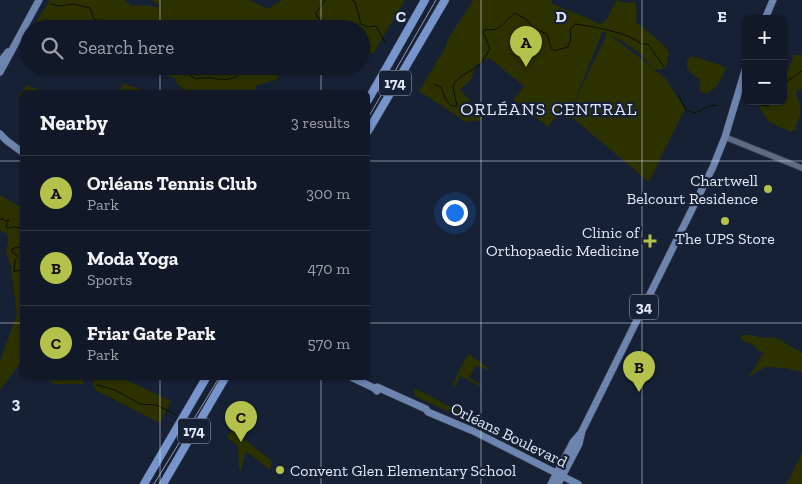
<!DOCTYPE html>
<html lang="en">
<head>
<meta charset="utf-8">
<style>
	body { margin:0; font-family:"Zilla Slab",serif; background:#1a2230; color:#f1f3f6 }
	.controls { position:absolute; right:15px; top:15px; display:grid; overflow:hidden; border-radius:8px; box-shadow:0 1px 4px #0004 }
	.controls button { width:45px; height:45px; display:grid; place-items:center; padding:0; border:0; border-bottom:1px solid #303845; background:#111928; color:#f1f3f6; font:25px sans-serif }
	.you { position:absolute; left:454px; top:212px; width:18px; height:18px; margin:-12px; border:4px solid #fff; border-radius:50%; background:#1a73e8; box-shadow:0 0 0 8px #1a73e833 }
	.badge { display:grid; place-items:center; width:32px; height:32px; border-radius:50%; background:#b3c24b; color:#111; font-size:16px; font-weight:700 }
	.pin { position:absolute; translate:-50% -41px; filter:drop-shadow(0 1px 2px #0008) }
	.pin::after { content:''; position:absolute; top:26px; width:18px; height:15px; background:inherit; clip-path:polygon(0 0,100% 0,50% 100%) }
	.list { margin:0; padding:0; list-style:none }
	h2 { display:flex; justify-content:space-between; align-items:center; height:65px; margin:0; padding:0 20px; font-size:21px }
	h2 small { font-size:16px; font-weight:400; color:#9ca0a8 }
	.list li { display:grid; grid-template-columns:32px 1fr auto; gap:15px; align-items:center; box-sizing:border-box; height:75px; padding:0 20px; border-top:1px solid #303845 }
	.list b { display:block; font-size:19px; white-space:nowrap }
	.list p { margin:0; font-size:16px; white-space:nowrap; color:#9ca0a8 }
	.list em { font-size:16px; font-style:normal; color:#9ca0a8 }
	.icon { flex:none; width:28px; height:28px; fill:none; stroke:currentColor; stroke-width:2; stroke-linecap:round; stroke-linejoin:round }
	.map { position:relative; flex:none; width:802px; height:484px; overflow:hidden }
	.search { position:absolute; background:#111928; box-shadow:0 1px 4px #0004; left:20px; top:20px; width:350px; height:55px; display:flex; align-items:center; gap:12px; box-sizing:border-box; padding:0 18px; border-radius:28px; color:#9ca0a8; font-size:19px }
	.panel { position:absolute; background:#111928; box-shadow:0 1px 4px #0004; left:20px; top:90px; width:350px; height:290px; border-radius:8px }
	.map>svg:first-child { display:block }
	.green { fill:#2c3100; fill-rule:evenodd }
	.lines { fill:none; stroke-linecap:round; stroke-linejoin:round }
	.stream { stroke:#0b0e00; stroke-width:1 }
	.minor-casing { stroke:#343b4c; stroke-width:7 }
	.major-casing { stroke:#343b4c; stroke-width:8 }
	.highway-casing { stroke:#343b4c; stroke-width:9 }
	.minor { stroke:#5e6b83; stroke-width:5.5 }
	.major { stroke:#6d84af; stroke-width:7 }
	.highway { stroke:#7794cc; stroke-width:8 }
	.tram { stroke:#929aab; stroke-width:1 }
	.grid { fill:none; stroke:#e1e8f7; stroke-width:1; stroke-opacity:0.55 }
	.poi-dot { fill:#b3c24b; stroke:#172135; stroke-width:2 }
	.labels { text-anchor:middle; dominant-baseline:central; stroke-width:4.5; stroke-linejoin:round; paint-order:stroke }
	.shield { fill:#172135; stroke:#a4acbd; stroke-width:1 }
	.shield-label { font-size:15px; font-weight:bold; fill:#e1e8f7 }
	.poi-label { font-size:16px; fill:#e1e8f7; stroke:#172135; text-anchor:end }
	.street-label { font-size:16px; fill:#e1e8f7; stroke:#172135 }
	.neighbourhood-label { font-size:18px; letter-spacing:1px; fill:#e1e8f7; stroke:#172135 }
	.grid-label { font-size:16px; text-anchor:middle; font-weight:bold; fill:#e1e8f7; stroke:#172135; stroke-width:4.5; stroke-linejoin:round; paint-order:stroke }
</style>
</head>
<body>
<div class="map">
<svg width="802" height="484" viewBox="0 0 802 484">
	<rect width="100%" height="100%" fill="#172135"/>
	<g class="green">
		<path d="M50,0H125L131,6L145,5L155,7L161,6L151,0H249L268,9L281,0H405L373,54L361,51V29H52L36,22Z"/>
		<path d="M473,0H552L551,3L601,24L607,19L616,0L625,3L635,2L637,12L636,22C645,30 664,43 669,52L666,67L660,70L653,69L665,78L685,109L649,182L569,115L567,119L558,113L548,127L513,100L524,86L489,58L476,65L471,80L460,90L470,100L466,109L482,117V120L466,122L419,91L445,48L448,39ZM603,31L607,34L572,107ZM611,36C626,42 643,54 652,67Z"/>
		<path d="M794,55H802V89H797L796,95C802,106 802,114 796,125V130L791,132L769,122L755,101H783V82Z"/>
		<path d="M691,56L721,65L726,69L717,86L707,94L700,92V80L690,72L687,68V61Z"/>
		<path d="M144,66H285L276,80L255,86V92H187L175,82L176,79Z"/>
		<path d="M123,83L142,90L143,92H119Z"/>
		<path d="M27,85L43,91L44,92H22L21,97L18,95Z"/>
		<path d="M0,195L22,208V361L0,390V361L17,315L11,267L6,251L8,242L7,234L0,230Z"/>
		<path d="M743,335H752L762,338L775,337L802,353V372L784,368L765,367L749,377L764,352L758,351L752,344L743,341L741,337Z"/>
		<path d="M469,354L488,368V370L476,365L469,378L481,384L480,386L460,376L454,387L452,386L463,362Z"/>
		<path d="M46,378H83V384H54Z"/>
		<path d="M94,378H122L171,401L160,423L97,391L93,386Z"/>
		<path d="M414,388L481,422L538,454L419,398L415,396Z"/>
		<path d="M234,419L244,439L272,461L270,470L246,451L241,470H239L238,446L227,437L232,430L228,428Z"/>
		<path d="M802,453V484H786Z"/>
	</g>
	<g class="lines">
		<g class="stream">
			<path d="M352,0L355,2L361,24L368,27L376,26L386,44"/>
			<path d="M51,4L59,6L74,4L90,8L94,19L109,25V29"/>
			<path d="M293,29L309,22L320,27L324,25L323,20L318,18L316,13L325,0"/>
			<path d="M187,66L190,70L191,76L196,79C210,75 223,83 236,77L240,66"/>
			<path d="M434,84L441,87L446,100L451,106H457L453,87L455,82L460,77L480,65L490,49L483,32L485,29C500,33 504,21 515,13L527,20L535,29L547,34L551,48L554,51L568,47L571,38L570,30L575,24C594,27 627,32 642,44H648L664,67"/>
			<path d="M783,86L787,81L802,71"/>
			<path d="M678,94L686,110L695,113L709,106L717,105"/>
			<path d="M751,101L759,105L769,106L772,101"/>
			<path d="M0,220L3,218L5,221L9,220L6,225L7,228L15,227L21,228L22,240"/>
			<path d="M22,248L17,247L12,249V252L18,256L15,260L14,272L22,269"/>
			<path d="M97,385L115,390L140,404L156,405L175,414"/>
		</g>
		<g class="minor-casing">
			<path id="minor" d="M725,137L802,168"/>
		</g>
		<g class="major-casing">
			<g id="major">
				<path d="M765,19L773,0"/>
				<path d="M0,62L8,52"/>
				<path d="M0,72L39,0"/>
				<path d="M0,134L7,141L22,152"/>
				<path d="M353,378L374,388L377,391"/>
				<path d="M374,388L377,387L426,409L428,412L473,431L578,484"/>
				<path d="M551,484L573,442L580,434"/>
				<path d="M558,484L579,444L582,431L713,167L725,137L746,67"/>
			</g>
		</g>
		<g class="highway-casing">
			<g id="highway">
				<path d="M368,100L425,0"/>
				<path d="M368,131L445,0"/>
				<path d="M144,484L206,378"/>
				<path d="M163,484L225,378"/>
			</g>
		</g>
		<use href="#minor" class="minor"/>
		<use href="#major" class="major"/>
		<use href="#highway" class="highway"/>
		<g class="tram">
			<path d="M368,118L436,0"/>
			<path d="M154,484L219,378"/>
		</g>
	</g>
	<path class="grid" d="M160,0V29M321,0V29M481,0V484M642,0V484M160,66V92M321,66V92M0,161H22M368,161H802M0,323H22M368,323H802M160,378V484M321,378V484"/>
	<g class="poi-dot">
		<circle cx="768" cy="189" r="5"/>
		<circle cx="725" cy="221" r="5"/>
		<path d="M647.5 233.5h5v5h5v5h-5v5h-5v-5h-5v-5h5z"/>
		<circle cx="280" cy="470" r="5"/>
	</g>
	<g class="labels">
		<g class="shield">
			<rect x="379" y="70.5" width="32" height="25" rx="4"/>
			<rect x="630" y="294.5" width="28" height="25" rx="4"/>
			<rect x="178" y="418.5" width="32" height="25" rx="4"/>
		</g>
		<g class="shield-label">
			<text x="395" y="83">174</text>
			<text x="644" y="307">34</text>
			<text x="194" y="431">174</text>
		</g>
		<g class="poi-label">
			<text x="758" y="180">Chartwell<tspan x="758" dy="18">Belcourt Residence</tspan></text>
			<text x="639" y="232">Clinic of<tspan x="639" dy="18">Orthopaedic Medicine</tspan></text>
			<text x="725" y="238" text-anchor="middle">The UPS Store</text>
			<text x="290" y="470" text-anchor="start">Convent Glen Elementary School</text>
		</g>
		<g class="street-label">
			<text transform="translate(509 435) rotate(26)">Orléans Boulevard</text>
		</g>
		<g class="neighbourhood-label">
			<text x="549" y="109">ORLÉANS CENTRAL</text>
		</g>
	</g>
	<g class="grid-label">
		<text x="401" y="22">C</text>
		<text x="561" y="22">D</text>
		<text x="722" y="22">E</text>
		<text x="16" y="409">3</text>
	</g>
</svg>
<div class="controls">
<button>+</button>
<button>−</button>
</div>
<div class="you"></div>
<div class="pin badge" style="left:526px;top:67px">A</div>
<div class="pin badge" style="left:639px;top:392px">B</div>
<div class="pin badge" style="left:241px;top:442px">C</div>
<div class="search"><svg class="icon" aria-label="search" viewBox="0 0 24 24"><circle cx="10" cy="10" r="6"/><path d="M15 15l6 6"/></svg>Search here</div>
<section class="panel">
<h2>Nearby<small>3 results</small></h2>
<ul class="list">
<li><span class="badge">A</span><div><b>Orléans Tennis Club</b><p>Park</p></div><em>300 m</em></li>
<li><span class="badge">B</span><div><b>Moda Yoga</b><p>Sports</p></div><em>470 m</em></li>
<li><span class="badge">C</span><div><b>Friar Gate Park</b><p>Park</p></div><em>570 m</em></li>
</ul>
</section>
</div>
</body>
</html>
